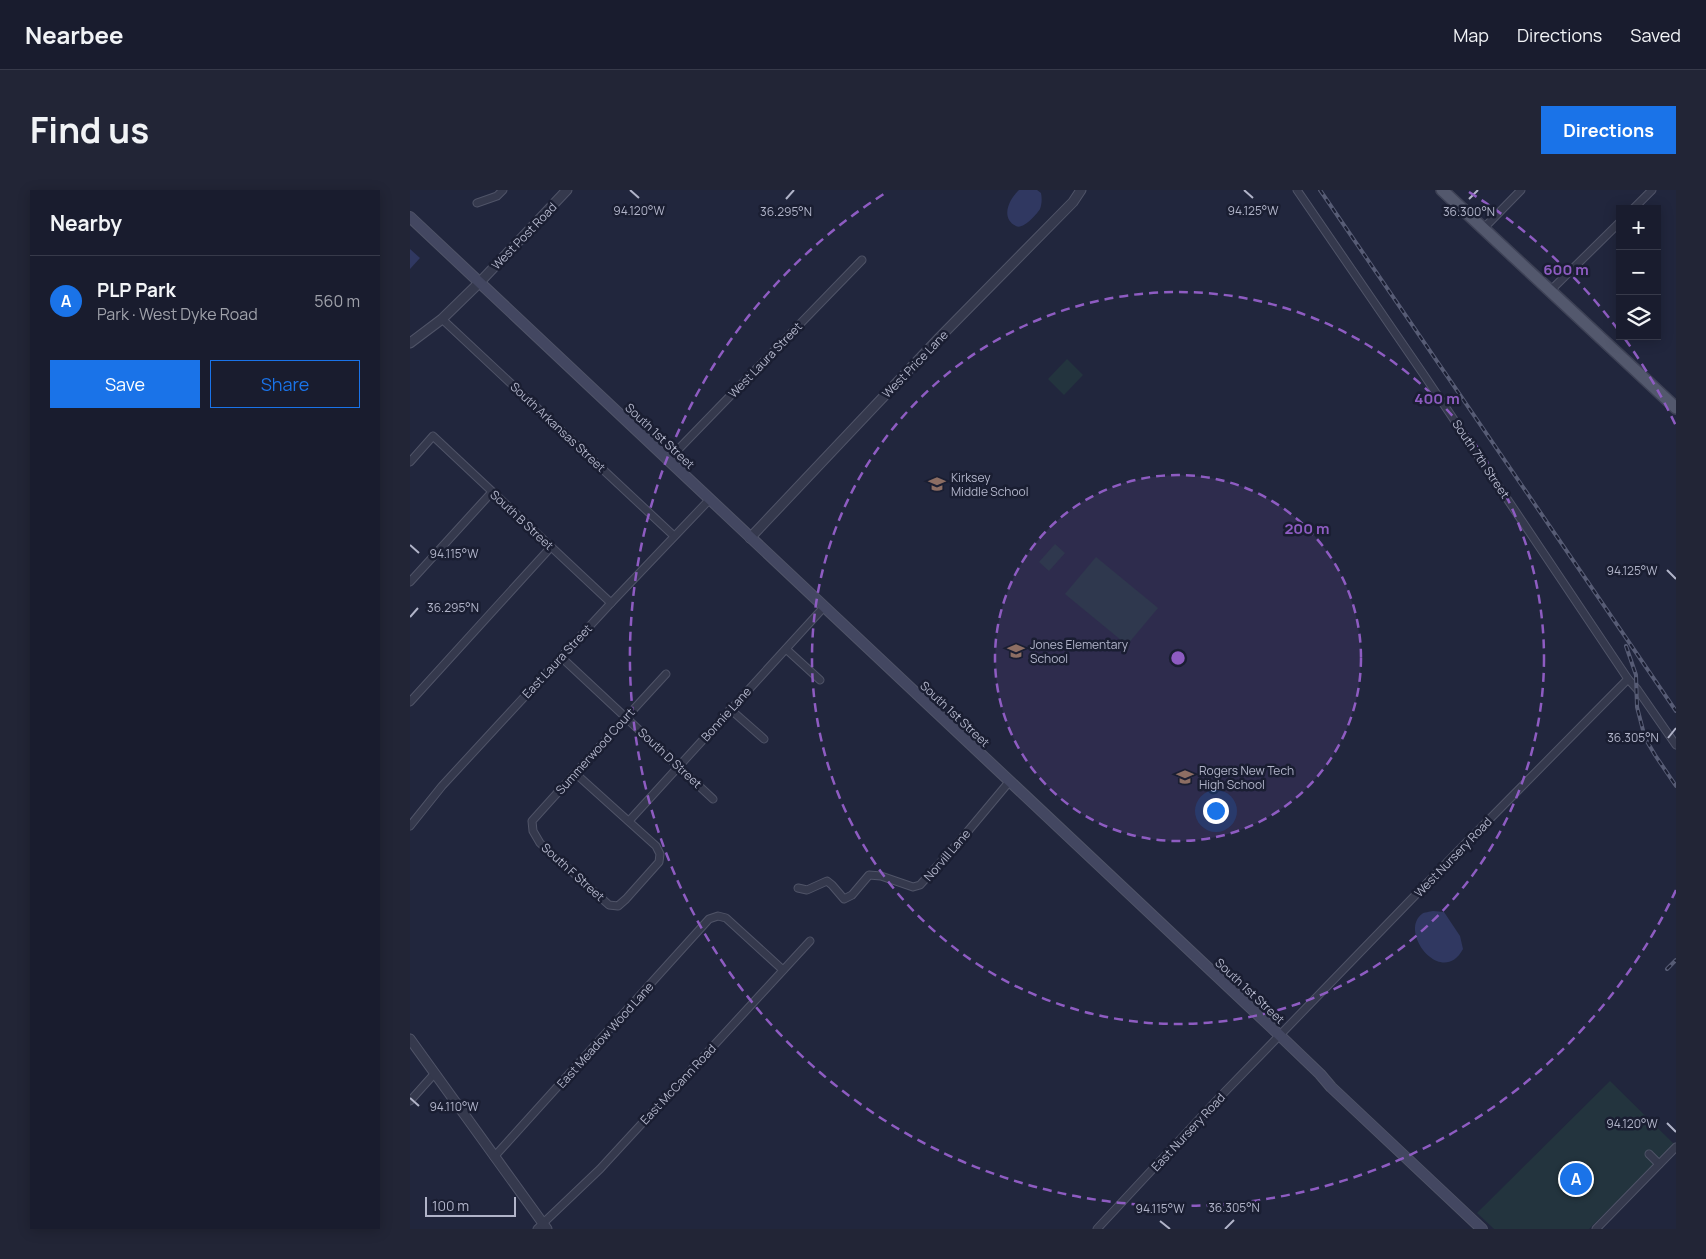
<!DOCTYPE html>
<html lang="en">
<head>
<meta charset="utf-8">
<style>
	body { margin:0; font-family:Manrope,sans-serif; background:#222536; color:#f1f3f6 }
	.controls { position:absolute; right:15px; top:15px; display:grid; overflow:hidden; border-radius:0px; box-shadow:0 2px 12px #0003 }
	.controls button { width:45px; height:45px; display:grid; place-items:center; padding:0; border:0; border-bottom:1px solid #373a4a; background:#191c2e; color:#f1f3f6; font:25px sans-serif }
	.scale { position:absolute; left:15px; bottom:12px; width:91px; box-sizing:border-box; padding-left:5px; border:2px solid #b1b4c9; border-top:0; font-size:14px; line-height:18px; white-space:nowrap; color:#b1b4c9; -webkit-text-stroke:4px #1a1e32; paint-order:stroke }
	.you { position:absolute; left:805px; top:620px; width:18px; height:18px; margin:-12px; border:4px solid #fff; border-radius:50%; background:#1a73e8; box-shadow:0 0 0 8px #1a73e833 }
	.badge { display:grid; place-items:center; width:32px; height:32px; border-radius:50%; background:#1a73e8; color:#fff; font-size:16px; font-weight:700 }
	.pin { position:absolute; translate:-50% -50%; border:2px solid #fff; box-shadow:0 1px 5px #0006 }
	.list { margin:0; padding:0; list-style:none }
	h2 { display:flex; justify-content:space-between; align-items:center; height:65px; margin:0; padding:0 20px; font-size:21px }
	h2 small { font-size:16px; font-weight:400; color:#9fa1aa }
	.list li { display:grid; grid-template-columns:32px 1fr auto; gap:15px; align-items:center; box-sizing:border-box; height:90px; padding:0 20px; border-top:1px solid #373a4a }
	.list b { display:block; font-size:19px; white-space:nowrap }
	.list p { margin:0; font-size:16px; white-space:nowrap; color:#9fa1aa }
	.list em { font-size:16px; font-style:normal; color:#9fa1aa }
	.actions { display:flex; gap:10px; padding:15px 20px }
	.actions a { flex:1; padding:11px 0; border:1px solid #1a73e8; border-radius:0px; text-align:center; font-size:18px; color:#1a73e8 }
	.actions .main { background:#1a73e8; color:#fff }
	.icon { flex:none; width:28px; height:28px; fill:none; stroke:currentColor; stroke-width:2; stroke-linecap:round; stroke-linejoin:round }
	.map { position:relative; flex:none; width:1266px; height:1039px; overflow:hidden; border-radius:0px }
	header { display:flex; align-items:center; gap:30px; box-sizing:border-box; height:70px; padding:0 25px; background:#191c2e; border-bottom:1px solid #373a4a }
	header strong { font-size:24px }
	nav { display:flex; gap:28px; margin-inline-start:auto; font-size:18px }
	.intro { display:flex; align-items:center; justify-content:space-between; box-sizing:border-box; height:120px; padding:0 30px }
	h1 { margin:0; font-size:35px }
	.button { padding:12px 22px; border-radius:0px; background:#1a73e8; color:#fff; font-size:18px; font-weight:700 }
	main { display:flex; gap:30px; padding:0 30px }
	aside { flex:1; background:#191c2e; border-radius:0px; box-shadow:0 2px 12px #0003 }
	.map>svg:first-child { display:block }
	.green { fill:#23343e }
	.water { fill:#303861 }
	.lines { fill:none; stroke-linecap:round; stroke-linejoin:round }
	.minor-casing { stroke:#505468; stroke-width:9 }
	.tertiary-casing { stroke:#505468; stroke-width:11 }
	.secondary-casing { stroke:#505468; stroke-width:12 }
	.primary-casing { stroke:#3e4256; stroke-width:14 }
	.minor { stroke:#35394d; stroke-width:7 }
	.tertiary { stroke:#35394d; stroke-width:9 }
	.secondary { stroke:#434761; stroke-width:10 }
	.primary { stroke:#53586d; stroke-width:11 }
	.rail-casing { stroke:#575c75; stroke-width:4 }
	.rail { stroke:#1a1e32; stroke-width:2; stroke-dasharray:5.5; stroke-linecap:butt }
	.ticks { fill:none; stroke:#b1b4c9; stroke-width:2 }
	.ring { fill:none; stroke:#8e5cc2; stroke-width:2.5; stroke-dasharray:9 6 }
	.labels { text-anchor:middle; dominant-baseline:central; stroke-width:5; stroke-linejoin:round; paint-order:stroke }
	.street-label { font-size:12px; fill:#b1b4c9; stroke:#1a1e32 }
	.poi-label { font-size:12px; fill:#b1b4c9; stroke:#1a1e32; text-anchor:start }
	.ticks-label { font-size:12px; text-anchor:middle; fill:#b1b4c9; stroke:#1a1e32; stroke-width:5; stroke-linejoin:round; paint-order:stroke }
	.centre { fill:#8e5cc2; stroke:#1a1e32; stroke-width:2.5 }
	.ring-label { font-size:15px; text-anchor:middle; font-weight:bold; fill:#8e5cc2; stroke:#1a1e32; stroke-width:5; stroke-linejoin:round; paint-order:stroke }
</style>
</head>
<body>
<header>
<strong>Nearbee</strong>
<nav><a>Map</a><a>Directions</a><a>Saved</a></nav>
</header>
<div class="intro"><h1>Find us</h1><a class="button">Directions</a></div>
<main>
<aside>
<h2>Nearby<small></small></h2>
<ul class="list">
<li><span class="badge">A</span><div><b>PLP Park</b><p>Park · West Dyke Road</p></div><em>560 m</em></li>
</ul>
<div class="actions"><a class="main">Save</a><a>Share</a></div>
</aside>
<div class="map">
<svg width="1266" height="1039" viewBox="0 0 1266 1039">
	<rect width="100%" height="100%" fill="#21263d"/>
	<g class="green">
		<path d="M657,169L673,185L654,205L638,189Z"/>
		<path d="M645,354L655,363L639,381L629,372Z"/>
		<path d="M686,367L748,418L717,455L655,404Z"/>
		<path d="M1200,891L1264,954L1179,1039H1084L1067,1023Z"/>
	</g>
	<g class="water">
		<path d="M609,0H627L631,3C632,8 632,14 630,19C627,24 613,40 606,36C590,28 599,9 609,0Z"/>
		<path d="M0,59L10,68L0,79Z"/>
		<path d="M1023,721L1034,722L1050,746L1053,759C1032,798 988,742 1012,724C1014,722 1020,722 1023,721Z"/>
	</g>
	<g class="lines">
		<g class="minor-casing">
			<g id="minor">
				<path d="M887,0L1014,185L1218,489L1227,499L1266,555"/>
				<path d="M67,13L87,6L93,0"/>
				<path d="M1223,19L1242,0"/>
				<path d="M1073,39L1111,0"/>
				<path d="M1141,100L1210,32"/>
				<path d="M32,129L264,346"/>
				<path d="M258,270L452,70"/>
				<path d="M0,272L23,246L201,413"/>
				<path d="M0,392L82,302"/>
				<path d="M376,459L410,490"/>
				<path d="M151,467L303,609"/>
				<path d="M0,512L141,357"/>
				<path d="M320,519L354,549"/>
				<path d="M165,583L246,656L250,664L249,672L216,709L208,716L199,715L130,653L123,641L122,631C166,582 211,533 256,484"/>
				<path d="M219,631L414,417"/>
				<path d="M0,636L32,596L201,413L300,309"/>
				<path d="M388,698L397,700L417,691L422,695L434,709L442,705L459,685L471,686L503,697L510,695L548,653L599,592"/>
				<path d="M0,911L25,883"/>
				<path d="M1239,964L1249,974"/>
				<path d="M84,967L299,729L308,726L316,728L373,780"/>
				<path d="M127,1039L190,979L400,751"/>
				<path d="M687,1039L806,911L1052,657L1218,489"/>
				<path d="M1186,1039L1266,957"/>
			</g>
		</g>
		<g class="tertiary-casing">
			<g id="tertiary">
				<path d="M0,153L32,129L70,92L157,0"/>
				<path d="M340,348L529,148L663,12L671,0"/>
				<path d="M0,849L137,1039"/>
			</g>
		</g>
		<g class="secondary-casing">
			<path id="secondary" d="M0,27L861,837L910,884L921,897L1072,1039"/>
		</g>
		<g class="primary-casing">
			<path id="primary" d="M1032,0L1266,218"/>
		</g>
		<use href="#minor" class="minor"/>
		<use href="#tertiary" class="tertiary"/>
		<use href="#secondary" class="secondary"/>
		<use href="#primary" class="primary"/>
		<g class="rail-casing">
			<g id="rail">
				<path d="M910,0L1266,521"/>
				<path d="M1216,456L1226,485L1227,517L1235,548L1245,565L1266,596"/>
				<path d="M1257,779L1266,770"/>
			</g>
		</g>
		<use href="#rail" class="rail"/>
	</g>
	<path class="ticks" d="M220,0L229,8M834,0L843,8M376,9L384,0M1059,9L1068,0M0,355L9,363M1257,380L1266,389M0,427L8,418M1258,548L1266,538M0,908L9,916M1257,933L1266,942M750,1031L760,1039M815,1039L824,1030"/>
	<circle cx="768" cy="468" r="183" fill="#8e5cc2" fill-opacity=".12"/>
	<g class="ring">
		<circle cx="768" cy="468" r="183"/>
		<circle cx="768" cy="468" r="366"/>
		<path d="M1266 700A549 549 0 1 1 477 2M1059 2A549 549 0 0 1 1209 141M1215 149A549 549 0 0 1 1266 236"/>
	</g>
	<defs>
		<g id="school-bare" transform="scale(1.35)"><path d="M0-5L7-2L0 1L-7-2ZM-4 1L0 2.5L4 1V4Q0 6-4 4Z" fill="#8d6e63" stroke="#1a1e32" stroke-width="2.5" paint-order="stroke"/></g>
	</defs>
	<g fill-rule="evenodd">
		<use href="#school-bare" x="527" y="294"/>
		<use href="#school-bare" x="606" y="461"/>
		<use href="#school-bare" x="775" y="587"/>
	</g>
	<g class="labels">
		<g class="street-label">
			<text transform="translate(114 46) rotate(-46)">West Post Road</text>
			<text transform="translate(355 170) rotate(-46)">West Laura Street</text>
			<text transform="translate(505 174) rotate(-46)">West Price Lane</text>
			<text transform="translate(148 237) rotate(43)">South Arkansas Street</text>
			<text transform="translate(250 246) rotate(43)">South 1st Street</text>
			<text transform="translate(1071 269) rotate(56)">South 7th Street</text>
			<text transform="translate(112 330) rotate(43)">South B Street</text>
			<text transform="translate(147 471) rotate(-47)">East Laura Street</text>
			<text transform="translate(316 524) rotate(-48)">Bonnie Lane</text>
			<text transform="translate(545 524) rotate(43)">South 1st Street</text>
			<text transform="translate(185 561) rotate(-48)">Summerwood Court</text>
			<text transform="translate(260 568) rotate(43)">South D Street</text>
			<text transform="translate(537 665) rotate(-49)">Norvill Lane</text>
			<text transform="translate(1043 667) rotate(-46)">West Nursery Road</text>
			<text transform="translate(163 682) rotate(42)">South F Street</text>
			<text transform="translate(840 801) rotate(43)">South 1st Street</text>
			<text transform="translate(195 845) rotate(-48)">East Meadow Wood Lane</text>
			<text transform="translate(268 894) rotate(-47)">East McCann Road</text>
			<text transform="translate(778 942) rotate(-47)">East Nursery Road</text>
		</g>
		<g class="poi-label">
			<text x="541" y="287">Kirksey<tspan x="541" dy="14">Middle School</tspan></text>
			<text x="620" y="454">Jones Elementary<tspan x="620" dy="14">School</tspan></text>
			<text x="789" y="580">Rogers New Tech<tspan x="789" dy="14">High School</tspan></text>
		</g>
	</g>
	<g class="ticks-label">
		<text x="229" y="25">94.120°W</text>
		<text x="843" y="25">94.125°W</text>
		<text x="376" y="26">36.295°N</text>
		<text x="1059" y="26">36.300°N</text>
		<text x="44" y="368">94.115°W</text>
		<text x="1222" y="385">94.125°W</text>
		<text x="43" y="422">36.295°N</text>
		<text x="1223" y="552">36.305°N</text>
		<text x="44" y="921">94.110°W</text>
		<text x="1222" y="938">94.120°W</text>
		<text x="824" y="1022">36.305°N</text>
		<text x="750" y="1023">94.115°W</text>
	</g>
	<circle cx="768" cy="468" r="8" class="centre"/>
	<g class="ring-label">
		<text x="1156" y="85">600 m</text>
		<text x="1027" y="214">400 m</text>
		<text x="897" y="344">200 m</text>
	</g>
</svg>
<div class="controls">
<button>+</button>
<button>−</button>
<button><svg class="icon" aria-label="layers" viewBox="0 0 24 24"><path d="M12 4l9 5-9 5-9-5zM3 14l9 5 9-5"/></svg></button>
</div>
<div class="scale">100 m</div>
<div class="you"></div>
<div class="pin badge" style="left:1166px;top:989px">A</div>
</div>
</main>
</body>
</html>
